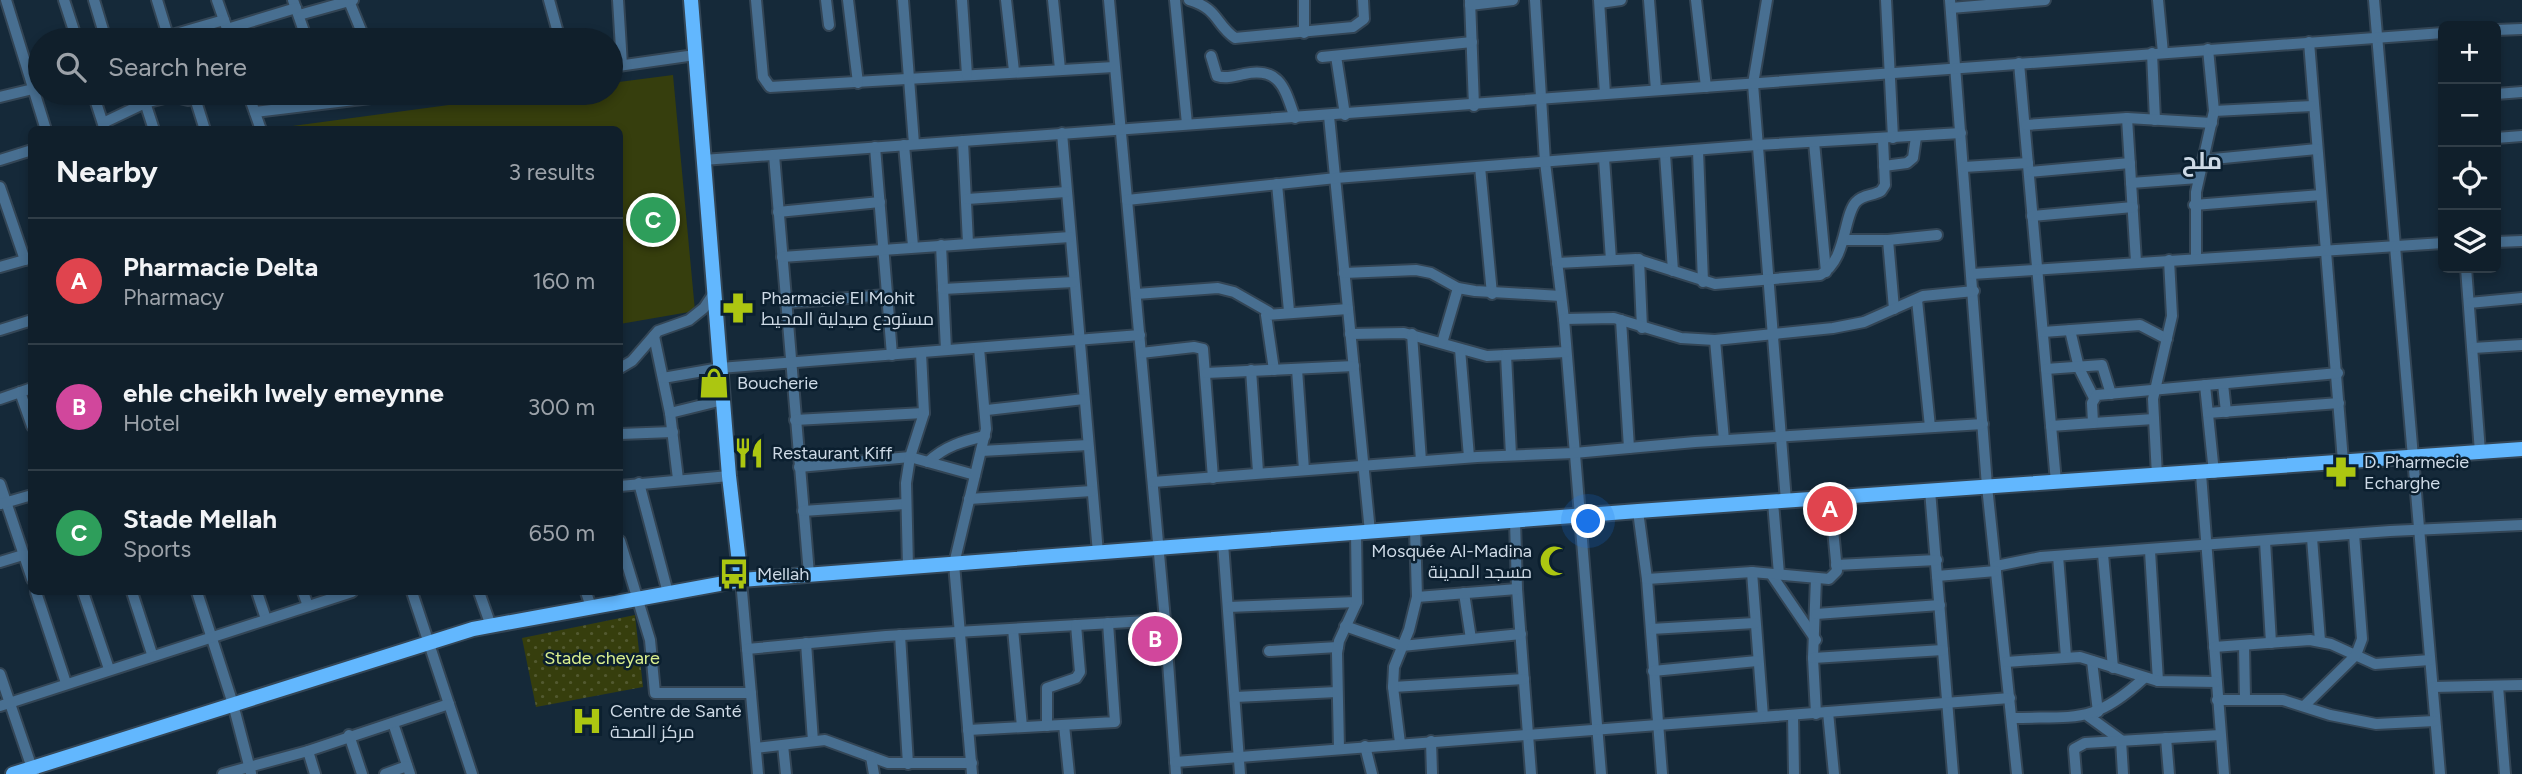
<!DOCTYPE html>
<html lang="en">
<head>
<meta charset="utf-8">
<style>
	body { margin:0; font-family:Figtree,Cairo,sans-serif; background:#1e2c37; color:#f1f3f6 }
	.controls { position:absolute; right:21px; top:21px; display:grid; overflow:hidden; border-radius:10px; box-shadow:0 4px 10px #0003 }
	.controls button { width:63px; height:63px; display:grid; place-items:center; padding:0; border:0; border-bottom:2px solid #303d47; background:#101f2b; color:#f1f3f6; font:35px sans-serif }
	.you { position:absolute; left:1589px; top:522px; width:24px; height:24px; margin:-18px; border:5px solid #fff; border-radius:50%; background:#1a73e8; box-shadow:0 0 0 10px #1a73e833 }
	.badge { display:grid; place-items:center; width:46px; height:46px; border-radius:50%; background:#2563eb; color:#fff; font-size:23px; font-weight:700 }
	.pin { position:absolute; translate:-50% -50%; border:4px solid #fff; box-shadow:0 2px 7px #0006 }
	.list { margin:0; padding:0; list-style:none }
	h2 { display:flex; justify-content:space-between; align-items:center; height:91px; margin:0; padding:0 28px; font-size:30px }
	h2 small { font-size:23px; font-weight:400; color:#9ca2a9 }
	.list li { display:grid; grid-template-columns:46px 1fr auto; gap:21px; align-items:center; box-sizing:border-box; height:126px; padding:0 28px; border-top:2px solid #303d47 }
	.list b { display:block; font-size:26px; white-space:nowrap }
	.list p { margin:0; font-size:23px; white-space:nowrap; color:#9ca2a9 }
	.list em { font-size:23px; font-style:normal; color:#9ca2a9 }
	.icon { flex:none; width:38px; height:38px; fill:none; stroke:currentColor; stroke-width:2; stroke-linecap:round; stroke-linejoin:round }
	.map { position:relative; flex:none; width:2522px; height:774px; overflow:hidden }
	.search { position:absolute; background:#101f2b; box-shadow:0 4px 10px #0003; left:28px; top:28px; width:595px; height:77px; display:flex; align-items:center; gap:18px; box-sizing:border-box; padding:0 24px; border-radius:38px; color:#9ca2a9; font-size:26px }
	.panel { position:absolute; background:#101f2b; box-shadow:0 4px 10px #0003; left:28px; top:126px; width:595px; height:469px; border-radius:10px }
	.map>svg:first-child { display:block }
	.green { fill:url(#green-dots) }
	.pitch { fill:#363e0d }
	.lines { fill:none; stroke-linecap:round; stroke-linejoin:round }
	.minor-casing { stroke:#334555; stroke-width:14 }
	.major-casing { stroke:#334555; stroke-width:18 }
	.minor { stroke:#486f91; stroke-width:10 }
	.major { stroke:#62b7fe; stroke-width:14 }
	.labels { text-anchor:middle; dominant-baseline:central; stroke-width:5; stroke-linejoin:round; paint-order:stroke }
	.poi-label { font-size:18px; fill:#cedae6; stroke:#0b1f2f; text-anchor:start }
	.park-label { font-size:18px; fill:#dbf08e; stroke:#0b1f2f }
	.district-label { font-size:24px; font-weight:bold; fill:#cedae6; stroke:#0b1f2f }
</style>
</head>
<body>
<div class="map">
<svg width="2522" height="774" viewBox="0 0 2522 774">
	<defs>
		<pattern id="green-dots" width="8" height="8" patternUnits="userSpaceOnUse" patternTransform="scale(1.75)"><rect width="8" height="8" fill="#363e0d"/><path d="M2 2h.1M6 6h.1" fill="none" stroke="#525930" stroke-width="1.8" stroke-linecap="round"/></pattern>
	</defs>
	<rect width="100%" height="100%" fill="#152939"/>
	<path class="green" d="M635,615L643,687L536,707L522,638Z"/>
	<path class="pitch" d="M673,75L695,311L620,324V130H285V127L538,93H611V83Z"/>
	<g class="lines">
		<g class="minor-casing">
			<g id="minor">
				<path d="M6,0L46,130"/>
				<path d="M64,0L77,40"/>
				<path d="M94,0L106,40"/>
				<path d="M157,0L168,36"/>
				<path d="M217,0L231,40"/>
				<path d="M293,0L307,40"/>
				<path d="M549,0L560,40"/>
				<path d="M618,0L622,65"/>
				<path d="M756,0L763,77L770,87L1114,67"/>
				<path d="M826,0L829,25"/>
				<path d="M848,0L858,83"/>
				<path d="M903,0L914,144"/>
				<path d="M962,0L967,75"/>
				<path d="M1006,0L1014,71"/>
				<path d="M1053,0L1060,69"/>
				<path d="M1109,0L1165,620L1176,774"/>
				<path d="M1175,0L1187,124"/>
				<path d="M1189,0C1219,9 1215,24 1235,38L1353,27L1364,19L1363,0"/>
				<path d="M1470,0L1474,106"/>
				<path d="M1535,0L1545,162L1564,319L1601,774"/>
				<path d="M1599,0L1605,94"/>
				<path d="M1649,0L1656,90"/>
				<path d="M1696,0L1706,87"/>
				<path d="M1767,0L1753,84L1786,501"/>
				<path d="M1886,0L1893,138"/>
				<path d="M1950,0L1987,486L2017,774"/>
				<path d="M2158,0L2163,53"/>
				<path d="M2374,0L2440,774"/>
				<path d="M349,1L365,40"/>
				<path d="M1600,3L1621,0"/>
				<path d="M1470,5L1513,0"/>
				<path d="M1951,8L2045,0"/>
				<path d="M299,15L353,0"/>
				<path d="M227,29L296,8"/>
				<path d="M2496,30L2522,29"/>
				<path d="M1304,33V0"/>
				<path d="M155,40L224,20"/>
				<path d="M2309,42L2343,461"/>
				<path d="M2152,53L2155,120"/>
				<path d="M1211,56L1217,76C1226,79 1235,76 1244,74C1281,66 1285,90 1295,118"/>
				<path d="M1336,56L1345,115"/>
				<path d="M1322,57L1472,42"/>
				<path d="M2019,63L2056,482"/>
				<path d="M611,67L695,55"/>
				<path d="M93,93L104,127"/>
				<path d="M142,93L154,130"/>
				<path d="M248,93L261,130"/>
				<path d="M2496,94L2522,92"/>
				<path d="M0,97L33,89"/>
				<path d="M195,98L205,130"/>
				<path d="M2214,111L2313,106"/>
				<path d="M255,112L412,93"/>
				<path d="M1329,116L1370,532"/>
				<path d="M2127,118L2136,262"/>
				<path d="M103,123L145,103L172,96L188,100L211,93"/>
				<path d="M2026,125L2127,118L2212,123"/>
				<path d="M1062,133L1098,553"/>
				<path d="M2496,138L2522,136"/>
				<path d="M963,141L968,243"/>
				<path d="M1814,142L1826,272"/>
				<path d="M904,145L913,246"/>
				<path d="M875,147L892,355"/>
				<path d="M1698,151L1703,282"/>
				<path d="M1665,154L1673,271"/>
				<path d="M774,155L809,574"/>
				<path d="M1604,158L1611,260"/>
				<path d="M0,160L32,150"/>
				<path d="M703,160L2443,33"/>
				<path d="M2203,160L2317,149"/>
				<path d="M1884,166L1907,163L1913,158L1916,137"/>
				<path d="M1480,167L1492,294"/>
				<path d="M1964,167L2028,163"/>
				<path d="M2029,172L2130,163"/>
				<path d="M2131,183L2198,178"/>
				<path d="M1277,184L1289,311"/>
				<path d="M0,187L25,260"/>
				<path d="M967,199L1066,192"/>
				<path d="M1127,200L1336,178L1757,145L1961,133"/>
				<path d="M2194,205L2321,195"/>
				<path d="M778,212L880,202"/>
				<path d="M2032,216L2133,207"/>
				<path d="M1844,240H1888L1937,235"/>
				<path d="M1888,240L1894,309"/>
				<path d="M2496,242L2522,241"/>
				<path d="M941,245L946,350"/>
				<path d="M782,257L1070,237"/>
				<path d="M1639,259L1642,328"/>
				<path d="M2196,259V192L2214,111L2208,49"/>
				<path d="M1557,263L1636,259L1715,284L1820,275C1847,261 1843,216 1856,202C1863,194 1873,196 1881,191L1885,185L1883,139"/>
				<path d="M0,267L32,258"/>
				<path d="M2466,268L2480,452"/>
				<path d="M1344,273L1416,270L1431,273L1458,288L1475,291L1561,296"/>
				<path d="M1972,274L2443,243"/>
				<path d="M943,289L1074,282"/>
				<path d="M1136,294L1218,288L1234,292L1269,312"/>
				<path d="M1917,300L1930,427"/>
				<path d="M785,303L886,295"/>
				<path d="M2469,303L2522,298"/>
				<path d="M1564,319L1614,318L1681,338L1715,340L1833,328L1864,322L1923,296L1974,291"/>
				<path d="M1621,320L1629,448"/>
				<path d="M0,330L32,320"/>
				<path d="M2070,330L2079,368L2094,398"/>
				<path d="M2043,332L2140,325L2167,339"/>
				<path d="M1350,334L1404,333L1487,356L1566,352"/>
				<path d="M1412,334L1421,461"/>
				<path d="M654,336L670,413L678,479"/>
				<path d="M1715,340L1724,440"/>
				<path d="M1442,343L1458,288"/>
				<path d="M2473,348L2522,345"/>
				<path d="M1460,349L1469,457"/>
				<path d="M1141,353L1194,347L1203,349L1213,478"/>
				<path d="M1506,355L1511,455"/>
				<path d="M620,368L632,361L658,331L689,320L704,308L714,293"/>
				<path d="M1297,369L1304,470"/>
				<path d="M2046,369L2102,365L2111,394"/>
				<path d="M1251,370L1258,472"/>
				<path d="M1274,370L1266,315L1348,309"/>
				<path d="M1206,373L1354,366"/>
				<path d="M663,378L720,368L1140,335"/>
				<path d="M2223,384L2226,412"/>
				<path d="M2205,385L2214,473"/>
				<path d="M20,392L32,426"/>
				<path d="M0,399L32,388"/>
				<path d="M987,410L1084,399"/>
				<path d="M670,413L723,400"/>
				<path d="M2208,413L2339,403"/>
				<path d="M795,420L924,413"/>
				<path d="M2093,423L2154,419"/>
				<path d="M2051,426L2093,423L2092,403L2097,395L2338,373"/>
				<path d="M620,434L673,432"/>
				<path d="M981,451L1088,445"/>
				<path d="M928,462C945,446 963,441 985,436"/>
				<path d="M799,467L910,457L975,475"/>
				<path d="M2201,474L2224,774"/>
				<path d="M2157,476L2153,399L2172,316L2169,260"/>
				<path d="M1153,482L1477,457L1574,453L1695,442L1983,424"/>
				<path d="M639,483L668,593"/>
				<path d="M0,484L32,579"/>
				<path d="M620,486L729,476"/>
				<path d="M1930,490L1953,774"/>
				<path d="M969,499L1092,491"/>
				<path d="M1773,502L1779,574"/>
				<path d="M1,504L32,495"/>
				<path d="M803,511L905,504"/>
				<path d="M1638,511L1647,579L1662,774"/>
				<path d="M1515,521L1517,589L1531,774"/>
				<path d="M2312,538L2320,641"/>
				<path d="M620,541L650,640L655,693H751"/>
				<path d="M2265,541L2271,643"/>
				<path d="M1223,543L1240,774"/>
				<path d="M2150,551L2158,681"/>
				<path d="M2103,554L2113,668"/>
				<path d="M2058,556L2066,657"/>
				<path d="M0,562L23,555"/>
				<path d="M1836,565L1937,560"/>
				<path d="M1996,566L2041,557L2390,531L2522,525"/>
				<path d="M908,567L906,483L910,457L924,413L921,353"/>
				<path d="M1752,572L1763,717"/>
				<path d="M1771,574L1816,640"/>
				<path d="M1937,576L1996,571"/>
				<path d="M1816,578L1813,658L1816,714"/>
				<path d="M1647,579L1752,572L1829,579L1837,571L1830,498"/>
				<path d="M741,580L758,774"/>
				<path d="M36,592L66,683"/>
				<path d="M83,592L109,669"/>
				<path d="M132,592L152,654"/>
				<path d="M197,592L233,704L251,773"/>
				<path d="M257,592L266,619"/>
				<path d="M303,592L308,606"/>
				<path d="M412,592L472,774"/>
				<path d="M479,592L491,626"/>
				<path d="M586,592L591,607"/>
				<path d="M1464,593L1471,639"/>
				<path d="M1417,597L1517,589"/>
				<path d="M1228,607L1357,602"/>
				<path d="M1816,614L1940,605"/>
				<path d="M1345,626L1402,646L1521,634"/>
				<path d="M1013,629L1022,727"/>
				<path d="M1651,629L1755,623"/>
				<path d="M900,635L908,764"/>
				<path d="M806,643L813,741"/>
				<path d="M2244,645L2245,698"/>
				<path d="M2214,647L2310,640L2331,644L2375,664L2430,660"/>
				<path d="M747,649L886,636L1165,620"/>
				<path d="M1269,651L1338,647"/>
				<path d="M1813,658L1943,650"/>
				<path d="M2092,661L2098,712"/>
				<path d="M2006,662L2080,657L2158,681L2216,682"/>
				<path d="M1653,671L1757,661"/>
				<path d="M0,674L34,774"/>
				<path d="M2498,686L2505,774"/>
				<path d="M1393,687L1524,679"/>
				<path d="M2433,687L2522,685"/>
				<path d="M1235,697L1337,692"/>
				<path d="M2217,700H2283L2330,715L2376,724L2435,721"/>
				<path d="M0,706L352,592"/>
				<path d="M2304,706L2356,655L2362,639L2354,534"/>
				<path d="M1828,712L1834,774"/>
				<path d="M1793,715L1794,774"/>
				<path d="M2088,716L2121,740L2123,774"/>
				<path d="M2012,718C2076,716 2093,725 2144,678"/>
				<path d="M393,723L410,774"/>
				<path d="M1064,725L1069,774"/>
				<path d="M1047,726V688L1076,678L1080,672L1076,625"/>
				<path d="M968,730L1115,722L1108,623"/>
				<path d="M349,735L362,774"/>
				<path d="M2166,738L2169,774"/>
				<path d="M1431,741L1432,774"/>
				<path d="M1400,743L1393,687L1394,667L1409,630L1417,597L1415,529"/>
				<path d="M783,745L786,774"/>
				<path d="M1365,746L1372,774"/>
				<path d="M756,748L825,740L888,763H972"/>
				<path d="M1339,749L1337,653L1339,641L1357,602L1356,533"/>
				<path d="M308,751L315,774"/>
				<path d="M871,757L874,774"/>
				<path d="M1175,762L2010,698"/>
				<path d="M223,774L308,751L449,704"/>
				<path d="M385,774L407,766"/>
				<path d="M972,774L954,564L986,429L979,348"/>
				<path d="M2076,774L2074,749L2085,743L2220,735"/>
			</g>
		</g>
		<g class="major-casing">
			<g id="major">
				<path d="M691,0L729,476L741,580"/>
				<path d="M13,774L473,629L741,580L1638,511L2522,449"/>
			</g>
		</g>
		<use href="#minor" class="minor"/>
		<use href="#major" class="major"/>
	</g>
	<defs>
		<g id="pharmacy-bare" transform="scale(2.415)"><path d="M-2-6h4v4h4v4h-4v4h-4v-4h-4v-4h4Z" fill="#acc611" stroke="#0b1f2f" stroke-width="2.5" paint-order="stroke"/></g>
		<g id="shop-bare" transform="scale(2.415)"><path d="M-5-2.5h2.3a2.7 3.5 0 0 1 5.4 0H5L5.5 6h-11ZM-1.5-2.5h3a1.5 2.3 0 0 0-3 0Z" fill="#acc611" stroke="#0b1f2f" stroke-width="2.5" paint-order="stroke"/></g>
		<g id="restaurant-bare" transform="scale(2.415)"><path d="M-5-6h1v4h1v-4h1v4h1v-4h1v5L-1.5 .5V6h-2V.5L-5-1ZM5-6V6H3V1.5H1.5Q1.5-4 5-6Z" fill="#acc611" stroke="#0b1f2f" stroke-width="2.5" paint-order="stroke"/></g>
		<g id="mosque-bare" transform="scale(2.415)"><path d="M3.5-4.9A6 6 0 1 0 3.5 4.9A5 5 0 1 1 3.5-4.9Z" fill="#acc611" stroke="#0b1f2f" stroke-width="2.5" paint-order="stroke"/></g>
		<g id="bus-bare" transform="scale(2.415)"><path d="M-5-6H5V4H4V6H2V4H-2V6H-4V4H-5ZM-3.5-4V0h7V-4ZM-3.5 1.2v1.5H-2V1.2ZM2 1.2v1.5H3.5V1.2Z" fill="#acc611" stroke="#0b1f2f" stroke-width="2.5" paint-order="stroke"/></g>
		<g id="hospital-bare" transform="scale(2.415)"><path d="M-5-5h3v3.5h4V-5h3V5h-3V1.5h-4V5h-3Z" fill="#acc611" stroke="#0b1f2f" stroke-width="2.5" paint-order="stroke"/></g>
	</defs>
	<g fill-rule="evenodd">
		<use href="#pharmacy-bare" x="738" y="308"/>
		<use href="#shop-bare" x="714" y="383"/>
		<use href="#restaurant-bare" x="749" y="453"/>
		<use href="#pharmacy-bare" x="2341" y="472"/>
		<use href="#mosque-bare" x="1555" y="561"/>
		<use href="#bus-bare" x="734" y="574"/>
		<use href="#hospital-bare" x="587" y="721"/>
	</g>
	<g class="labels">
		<g class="poi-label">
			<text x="761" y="298">Pharmacie El Mohit<tspan x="761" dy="21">مستودع صيدلية المحيط</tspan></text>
			<text x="737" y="383">Boucherie</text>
			<text x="772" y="453">Restaurant Kiff</text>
			<text x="2364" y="462">D. Pharmecie<tspan x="2364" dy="21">Echarghe</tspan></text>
			<text x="1532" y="551" text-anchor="end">Mosquée Al-Madina<tspan x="1532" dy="21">مسجد المدينة</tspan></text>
			<text x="757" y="574">Mellah</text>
			<text x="610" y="711">Centre de Santé<tspan x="610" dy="21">مركز الصحة</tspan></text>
		</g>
		<g class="park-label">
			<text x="602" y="658">Stade cheyare</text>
		</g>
		<g class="district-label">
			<text x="2202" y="160">ملح</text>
		</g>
	</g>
</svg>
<div class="controls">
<button>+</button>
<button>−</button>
<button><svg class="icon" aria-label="locate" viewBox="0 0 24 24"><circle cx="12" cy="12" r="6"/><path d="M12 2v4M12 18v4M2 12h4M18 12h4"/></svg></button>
<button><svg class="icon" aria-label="layers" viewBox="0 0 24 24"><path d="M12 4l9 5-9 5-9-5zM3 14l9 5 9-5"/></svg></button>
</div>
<div class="you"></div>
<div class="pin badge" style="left:1830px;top:509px;background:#e0444e">A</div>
<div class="pin badge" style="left:1155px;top:639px;background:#d1479c">B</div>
<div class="pin badge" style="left:653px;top:220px;background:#2e9e5b">C</div>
<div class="search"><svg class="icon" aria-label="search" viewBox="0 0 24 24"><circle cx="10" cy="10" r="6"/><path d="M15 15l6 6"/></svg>Search here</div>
<section class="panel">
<h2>Nearby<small>3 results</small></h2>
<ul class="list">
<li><span class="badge" style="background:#e0444e">A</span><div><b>Pharmacie Delta</b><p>Pharmacy</p></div><em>160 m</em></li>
<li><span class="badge" style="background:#d1479c">B</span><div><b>ehle cheikh lwely emeynne</b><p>Hotel</p></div><em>300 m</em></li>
<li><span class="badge" style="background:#2e9e5b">C</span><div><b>Stade Mellah</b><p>Sports</p></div><em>650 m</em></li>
</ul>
</section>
</div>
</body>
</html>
